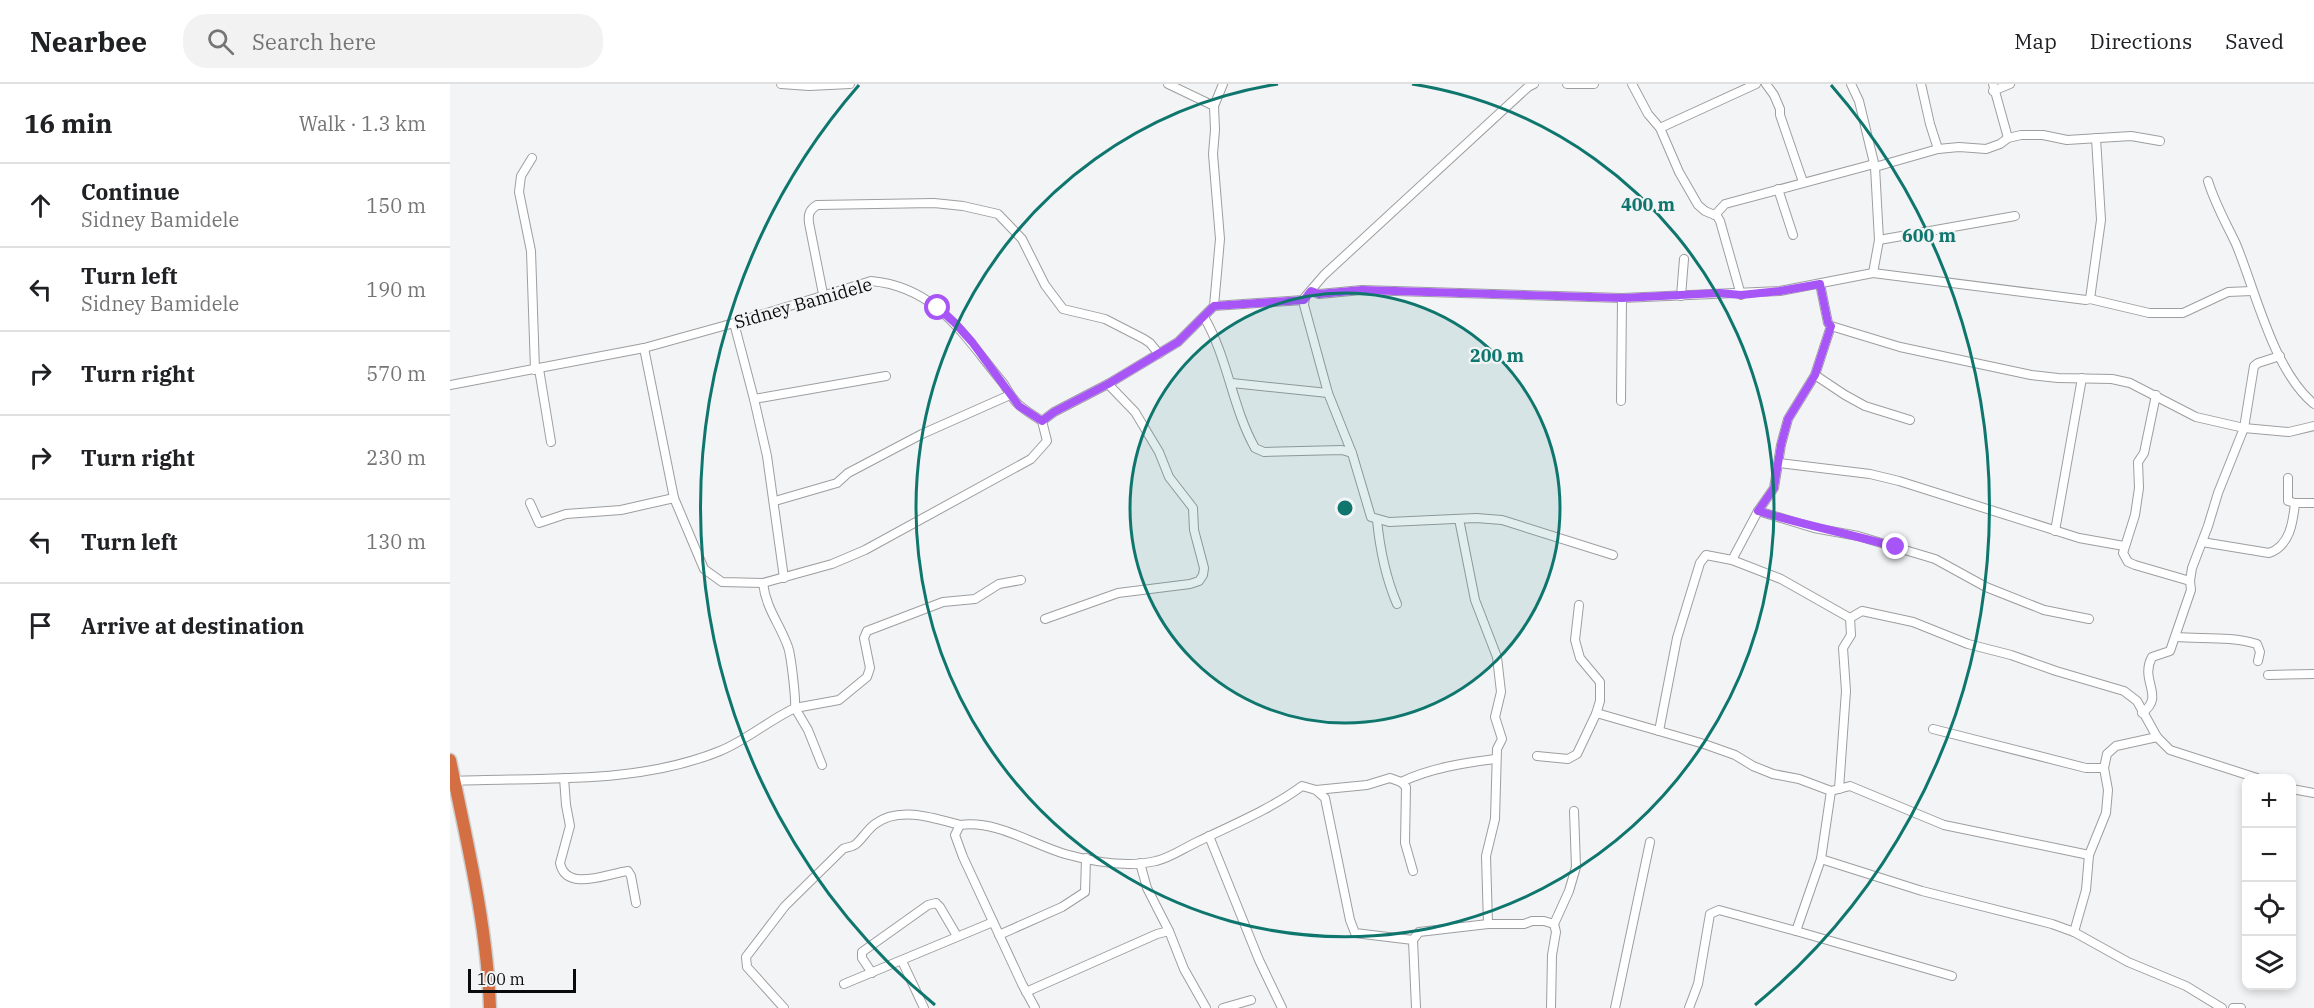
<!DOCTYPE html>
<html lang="en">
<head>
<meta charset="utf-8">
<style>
	body { margin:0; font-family:"IBM Plex Serif",serif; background:#f2f2f2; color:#202124 }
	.controls { position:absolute; right:18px; bottom:18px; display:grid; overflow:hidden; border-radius:12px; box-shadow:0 3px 9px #0003 }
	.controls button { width:54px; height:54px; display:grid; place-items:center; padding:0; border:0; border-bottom:2px solid #e0e0e0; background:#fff; color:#202124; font:30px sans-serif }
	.scale { position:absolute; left:18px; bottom:15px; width:108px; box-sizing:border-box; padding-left:6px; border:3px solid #0b0b0c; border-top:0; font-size:16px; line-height:21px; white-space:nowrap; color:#0b0b0c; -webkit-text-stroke:4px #f2f4f6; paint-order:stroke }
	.stop { position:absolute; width:18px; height:18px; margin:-14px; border:4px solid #a855f7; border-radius:50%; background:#fff }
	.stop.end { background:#a855f7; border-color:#fff; box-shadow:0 2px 6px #0008 }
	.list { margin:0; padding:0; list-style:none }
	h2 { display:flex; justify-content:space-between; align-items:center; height:78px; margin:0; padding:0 24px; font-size:26px }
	h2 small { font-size:20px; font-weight:400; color:#757577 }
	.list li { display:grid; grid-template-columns:39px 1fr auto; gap:18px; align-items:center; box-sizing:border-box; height:84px; padding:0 24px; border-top:2px solid #e0e0e0 }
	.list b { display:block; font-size:22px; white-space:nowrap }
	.list p { margin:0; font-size:20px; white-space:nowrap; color:#757577 }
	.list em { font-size:20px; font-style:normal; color:#757577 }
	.icon { flex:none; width:33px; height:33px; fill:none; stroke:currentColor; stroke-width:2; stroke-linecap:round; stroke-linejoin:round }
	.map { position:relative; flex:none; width:1864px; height:924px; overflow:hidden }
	header { display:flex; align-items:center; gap:36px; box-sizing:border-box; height:84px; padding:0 30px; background:#fff; border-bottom:2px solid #e0e0e0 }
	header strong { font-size:28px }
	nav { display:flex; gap:33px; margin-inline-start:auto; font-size:21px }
	.search { width:420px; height:54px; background:#f2f2f2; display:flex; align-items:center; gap:15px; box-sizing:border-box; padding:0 21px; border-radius:24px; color:#757577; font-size:22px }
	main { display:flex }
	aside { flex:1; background:#fff }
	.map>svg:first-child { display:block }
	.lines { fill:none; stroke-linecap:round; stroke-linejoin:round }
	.minor-casing { stroke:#9d9ea0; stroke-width:10 }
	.highway-casing { stroke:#cecece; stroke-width:15 }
	.minor { stroke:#fff; stroke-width:8 }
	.highway { stroke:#d46f44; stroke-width:12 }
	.route { stroke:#a855f7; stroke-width:8 }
	.ring { fill:none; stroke:#0f766e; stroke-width:3 }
	.labels { text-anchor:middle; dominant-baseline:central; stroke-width:4.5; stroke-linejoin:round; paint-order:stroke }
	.street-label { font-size:18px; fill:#0b0b0c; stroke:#f2f4f6 }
	.centre { fill:#0f766e; stroke:#f2f4f6; stroke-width:3 }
	.ring-label { font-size:18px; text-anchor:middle; font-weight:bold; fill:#0f766e; stroke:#f2f4f6; stroke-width:4.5; stroke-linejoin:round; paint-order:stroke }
</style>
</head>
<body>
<header>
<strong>Nearbee</strong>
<div class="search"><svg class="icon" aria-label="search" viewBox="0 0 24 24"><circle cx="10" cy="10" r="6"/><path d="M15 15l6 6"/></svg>Search here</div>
<nav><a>Map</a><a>Directions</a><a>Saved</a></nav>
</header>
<main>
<aside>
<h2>16 min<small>Walk · 1.3 km</small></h2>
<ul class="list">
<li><svg class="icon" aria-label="ahead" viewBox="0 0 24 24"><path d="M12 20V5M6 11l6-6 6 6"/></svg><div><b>Continue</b><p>Sidney Bamidele</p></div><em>150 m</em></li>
<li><svg class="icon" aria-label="left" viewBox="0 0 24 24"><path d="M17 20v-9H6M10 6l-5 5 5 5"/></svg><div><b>Turn left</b><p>Sidney Bamidele</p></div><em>190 m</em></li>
<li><svg class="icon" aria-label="right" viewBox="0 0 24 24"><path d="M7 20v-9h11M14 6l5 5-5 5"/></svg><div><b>Turn right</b></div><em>570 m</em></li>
<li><svg class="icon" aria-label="right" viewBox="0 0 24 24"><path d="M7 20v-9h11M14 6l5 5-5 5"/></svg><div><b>Turn right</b></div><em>230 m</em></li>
<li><svg class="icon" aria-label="left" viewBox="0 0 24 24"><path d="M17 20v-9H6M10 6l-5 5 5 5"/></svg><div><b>Turn left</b></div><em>130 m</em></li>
<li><svg class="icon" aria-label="arrive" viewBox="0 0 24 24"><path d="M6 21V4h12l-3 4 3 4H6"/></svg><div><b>Arrive at destination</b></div></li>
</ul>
</aside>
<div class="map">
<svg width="1864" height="924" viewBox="0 0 1864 924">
	<rect width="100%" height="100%" fill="#f2f4f6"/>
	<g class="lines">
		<g class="minor-casing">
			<g id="minor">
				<path d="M331,0L359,2L400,0"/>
				<path d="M1084,0L1078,3L874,191L855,213L854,221L878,309L902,369L921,433L939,438L1026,434L1052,436L1163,471"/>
				<path d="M1117,0H1144"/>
				<path d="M1182,0L1198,30L1210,44L1229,88L1248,121L1255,127L1267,132L1270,137L1291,211"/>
				<path d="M1316,0L1324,11L1330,25V31L1353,98"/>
				<path d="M1471,0L1480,40L1488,65"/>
				<path d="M1543,0L1558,54"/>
				<path d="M1543,7L1560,0"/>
				<path d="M764,22L773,0"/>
				<path d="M1210,44L1306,0"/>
				<path d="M82,74L71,92L69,108L81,167L85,286"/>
				<path d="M1425,83L1488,65L1509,63L1536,65L1550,60L1558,54L1571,51H1593L1617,56L1681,52L1710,57"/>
				<path d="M1758,97C1765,120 1776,139 1786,160C1806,208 1823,286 1864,320"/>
				<path d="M1328,105L1343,151"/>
				<path d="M1265,131L1275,120L1424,80"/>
				<path d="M1429,156L1565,132"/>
				<path d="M1423,189L1636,216L1640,215L1651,136L1646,54"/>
				<path d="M1370,200L1378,239L1381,242L1450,263L1581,291L1608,294L1662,295L1680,299L1746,333L1794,344L1839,348L1864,342"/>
				<path d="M861,207L869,210L912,206L1172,214L1330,207L1423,189L1429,156L1425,83L1409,17L1401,0"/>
				<path d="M373,210L359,139C358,131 359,126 367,121L484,119L513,122L548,130L572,155L595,201L613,225L655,235L694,255L700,259L709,270"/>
				<path d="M1231,212L1234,175"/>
				<path d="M1640,215L1699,229H1733L1778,208L1802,207"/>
				<path d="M764,222L853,216"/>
				<path d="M754,233C778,274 782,323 805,364L814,368L892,366L902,369"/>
				<path d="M284,239L304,315L317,372L334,494"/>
				<path d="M194,264L224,414L254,485L272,498L313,499L382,480L415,466L581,375L597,357L592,337"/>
				<path d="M89,285L101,358"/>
				<path d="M1365,291L1395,311L1415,322L1460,336"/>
				<path d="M782,299L878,309"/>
				<path d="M0,301L194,264L284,239L421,197C487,203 514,252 553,299C558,306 562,315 569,321C576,327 584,332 592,337L604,328L658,300L728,258L764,222L770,155L763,70L765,46L764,22L718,0"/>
				<path d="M304,315L436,292"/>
				<path d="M1171,317L1172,214"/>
				<path d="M1329,379L1420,390L1449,397L1629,454L1674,462"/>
				<path d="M1838,394V417L1845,419"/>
				<path d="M325,417L387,399L398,389L472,350L560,311"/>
				<path d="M80,419L89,439L116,430L171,426L224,414"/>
				<path d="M1308,427L1364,444L1408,452L1485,475L1536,503L1594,526L1639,535"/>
				<path d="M1009,435L1025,516L1047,573L1051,608L1045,633L1052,655L1047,665L1045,735L1036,772L1038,840"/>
				<path d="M927,436C930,466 935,492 947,520"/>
				<path d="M1605,447L1632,294"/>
				<path d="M1752,458L1819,469C1840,462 1843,438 1845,419H1864"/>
				<path d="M1282,476L1308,427L1324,404L1331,361L1338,335L1365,291L1381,242"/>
				<path d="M1740,497L1742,484L1758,442L1768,409L1794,344L1804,282L1808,279L1830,272"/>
				<path d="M1129,521L1125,556L1130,574L1150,598V617L1146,630"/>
				<path d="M595,535L668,509L740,500L749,497L753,491L754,484L744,446L743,424L719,393L709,368L685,328L658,300"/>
				<path d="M1726,553C1752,555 1781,552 1807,560L1810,568L1808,577"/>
				<path d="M1818,591L1864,590"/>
				<path d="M1692,629C1716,612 1689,597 1702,573L1720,567L1741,506L1740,497L1685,481L1678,478L1673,469L1685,431L1689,404L1688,378L1694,369L1706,311"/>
				<path d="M1483,645L1636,684H1654"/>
				<path d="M1209,647L1227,554L1250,479L1256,471L1282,476L1331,495L1400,534L1412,527L1463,538L1518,560L1561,571L1606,587L1674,607L1687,617L1707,653L1720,666L1807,694"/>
				<path d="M1087,672L1118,675L1127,670L1146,630H1150L1254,660L1285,671L1303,682L1323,690L1349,695L1381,707L1400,702L1494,741L1639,771"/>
				<path d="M372,681L358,646L345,624L389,616L417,593L420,584L414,554L417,547L493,518L525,515L549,500L571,496"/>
				<path d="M114,694L116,721L120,742L110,779C116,809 159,789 178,787L181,792L186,819"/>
				<path d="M4,697C93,693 186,701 270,667C297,656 319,636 345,624C346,615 341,571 338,563C330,540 316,525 313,499"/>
				<path d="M951,698C981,684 1013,679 1045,675"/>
				<path d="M1389,705L1396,607L1393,564L1401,551L1400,534"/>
				<path d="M1842,705L1864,709"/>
				<path d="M866,706L917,701L940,694L951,698L956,703L955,759L963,787"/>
				<path d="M1381,707L1371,775L1346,847L1502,892"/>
				<path d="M759,752L809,876L832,924"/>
				<path d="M1371,775L1472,807L1602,840L1624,848L1678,878L1736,902L1772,924"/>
				<path d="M1104,840L1119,807L1126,783L1124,727"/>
				<path d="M719,847L734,885L756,924"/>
				<path d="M1624,848L1636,806L1639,771L1656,729L1658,706L1654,684L1657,670L1666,662L1707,653"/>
				<path d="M549,851L612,823L635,808L636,774"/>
				<path d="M452,877L474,924"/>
				<path d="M422,889L412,874V868L478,821L486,819L490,823L507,852"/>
				<path d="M394,900L543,838"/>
				<path d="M576,908L707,850L719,847L697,804L690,779"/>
				<path d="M334,924L297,883L296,873L335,822L393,765C397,763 403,763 406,760C413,754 417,746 425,740C449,722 484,734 510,741"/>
				<path d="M585,924L572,900L513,773L505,751L510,741C547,736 581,760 615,770C644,778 677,784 706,777C720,774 734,764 747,758C782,741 821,725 852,702L866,706L875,714L900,836L905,849L963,856"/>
				<path d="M773,924L801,916"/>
				<path d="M966,924L963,856L969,848L1038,840H1074L1082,837H1094L1104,840L1106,848L1102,871L1101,924"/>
				<path d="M1165,924L1200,758"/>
				<path d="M1239,924L1248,900L1260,830L1269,826L1346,847"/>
				<path d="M1783,924H1791"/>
			</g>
		</g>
		<g class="highway-casing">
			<path id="highway" d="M0,676C17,758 37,841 40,924"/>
		</g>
		<use href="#minor" class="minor"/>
		<use href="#highway" class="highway"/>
	</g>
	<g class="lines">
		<path class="route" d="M488,224L505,239L522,258L569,322L592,337L604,328L658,300L728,258L764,222L854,216L861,207L869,210L912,206L1172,214L1269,209L1291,211L1330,207L1370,200L1378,239L1381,242L1365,291L1338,335L1331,361L1324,404L1308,427C1354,441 1400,450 1446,463"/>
	</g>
	<circle cx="895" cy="424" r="215" fill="#0f766e" fill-opacity=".12"/>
	<g class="ring">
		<circle cx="895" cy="424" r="215"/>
		<path d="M962 0A429 429 0 1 1 828 0"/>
		<path d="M485 921A644 644 0 0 1 409 1M1381 1A644 644 0 0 1 1305 921"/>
	</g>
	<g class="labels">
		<g class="street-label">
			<text transform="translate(353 219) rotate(-16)">Sidney Bamidele</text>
		</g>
	</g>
	<circle cx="895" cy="424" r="9" class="centre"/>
	<g class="ring-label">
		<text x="1198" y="127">400 m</text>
		<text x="1479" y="158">600 m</text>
		<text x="1047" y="278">200 m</text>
	</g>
</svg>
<div class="controls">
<button>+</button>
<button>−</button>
<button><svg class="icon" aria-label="locate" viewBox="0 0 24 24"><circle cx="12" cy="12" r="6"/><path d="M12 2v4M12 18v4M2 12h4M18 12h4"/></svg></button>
<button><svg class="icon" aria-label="layers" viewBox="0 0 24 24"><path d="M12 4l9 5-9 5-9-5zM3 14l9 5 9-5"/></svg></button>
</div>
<div class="scale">100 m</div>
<div class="stop" style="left:488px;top:224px"></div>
<div class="stop end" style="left:1446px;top:463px"></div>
</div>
</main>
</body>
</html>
